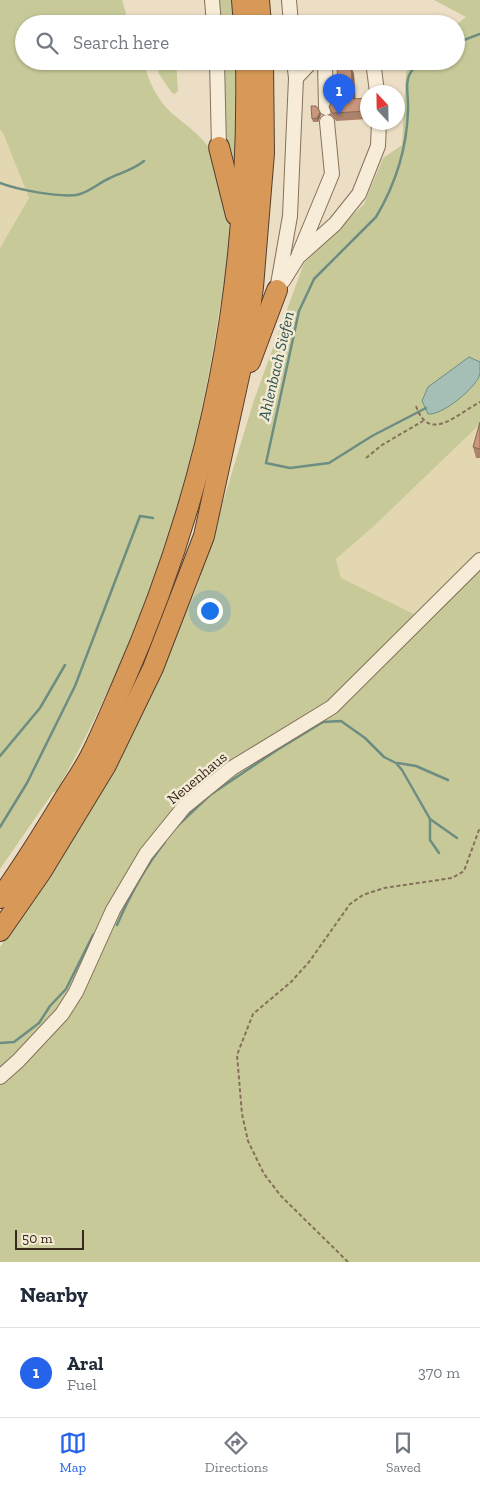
<!DOCTYPE html>
<html lang="en">
<head>
<meta charset="utf-8">
<style>
	body { margin:0; font-family:"Zilla Slab",serif; background:#f2f2f3; color:#1f2937 }
	.compass { position:absolute; left:360px; top:85px; width:45px; height:45px; border-radius:50%; background:#fff; box-shadow:0 1px 4px #0004; rotate:338deg }
	.scale { position:absolute; left:15px; bottom:12px; width:69px; box-sizing:border-box; padding-left:5px; border:2px solid #37291e; border-top:0; font-size:14px; line-height:18px; white-space:nowrap; color:#37291e; -webkit-text-stroke:4px #f4e9d3; paint-order:stroke }
	.you { position:absolute; left:209px; top:610px; width:18px; height:18px; margin:-12px; border:4px solid #fff; border-radius:50%; background:#1a73e8; box-shadow:0 0 0 8px #1a73e833 }
	.badge { display:grid; place-items:center; width:32px; height:32px; border-radius:50%; background:#2563eb; color:#fff; font-size:16px; font-weight:700 }
	.pin { position:absolute; translate:-50% -41px; filter:drop-shadow(0 1px 2px #0008) }
	.pin::after { content:''; position:absolute; top:26px; width:18px; height:15px; background:inherit; clip-path:polygon(0 0,100% 0,50% 100%) }
	.list { margin:0; padding:0; list-style:none }
	h2 { display:flex; justify-content:space-between; align-items:center; height:65px; margin:0; padding:0 20px; font-size:21px }
	h2 small { font-size:16px; font-weight:400; color:#747a83 }
	.list li { display:grid; grid-template-columns:32px 1fr auto; gap:15px; align-items:center; box-sizing:border-box; height:90px; padding:0 20px; border-top:1px solid #e0e1e3 }
	.list b { display:block; font-size:19px; white-space:nowrap }
	.list p { margin:0; font-size:16px; white-space:nowrap; color:#747a83 }
	.list em { font-size:16px; font-style:normal; color:#747a83 }
	.icon { flex:none; width:28px; height:28px; fill:none; stroke:currentColor; stroke-width:2; stroke-linecap:round; stroke-linejoin:round }
	.map { position:relative; flex:none; width:480px; height:1262px; overflow:hidden }
	.search { position:absolute; background:#fff; box-shadow:0 1px 4px #0004; left:15px; right:15px; top:15px; height:55px; display:flex; align-items:center; gap:12px; box-sizing:border-box; padding:0 18px; border-radius:28px; color:#747a83; font-size:19px }
	.sheet { height:155px; background:#fff }
	nav { display:flex; justify-content:space-around; align-items:center; box-sizing:border-box; height:70px; border-top:1px solid #e0e1e3; background:#fff; font-size:14px; color:#747a83 }
	nav a { display:grid; justify-items:center; gap:2px }
	nav .on { color:#2563eb }
	.map>svg:first-child { display:block }
	.farmland { fill:#e2d7b1 }
	.green { fill:#c7ca98 }
	.water { fill:#a5bfb6; stroke:#6d8d83 }
	.lines { fill:none; stroke-linecap:round; stroke-linejoin:round }
	.stream { stroke:#6d8d83; stroke-width:2.5 }
	.minor-casing { stroke:#86705b; stroke-width:16 }
	.highway-casing { stroke:#543e2f; stroke-width:22 }
	.path { stroke:#86705b; stroke-width:2; stroke-dasharray:4 2.5; stroke-linecap:butt }
	.minor { stroke:#f7ecd7; stroke-width:14 }
	.highway { stroke:#d89958; stroke-width:20 }
	.wall { fill:#ad826a }
	.shaded-wall { fill:#8d6a56 }
	.building { fill:#c9977b; stroke:#8d6a56 }
	.labels { text-anchor:middle; dominant-baseline:central; stroke-width:5; stroke-linejoin:round; paint-order:stroke }
	.street-label { font-size:15px; fill:#37291e; stroke:#f4e9d3 }
	.water-label { font-size:16px; font-style:italic; fill:#2e5651; stroke:#f4e9d3 }
</style>
</head>
<body>
<div class="map">
<svg width="480" height="1262" viewBox="0 0 480 1262">
	<rect width="100%" height="100%" fill="#ecdec4"/>
	<g class="farmland">
		<path d="M0,130L3,133L29,198L0,248Z"/>
		<path d="M480,424V560L420,618L341,578L336,559L374,526Z"/>
	</g>
	<g class="green">
		<path d="M0,0H122L126,13L122,24H24V61H143C149,82 157,101 174,115C187,126 202,136 211,151C218,162 225,191 228,204C234,240 224,282 218,318C194,484 139,646 56,792L54,791L0,869V248L29,198L3,133L0,130Z"/>
		<path d="M219,0H232L233,24H220Z"/>
		<path d="M434,0H480V424L374,526L336,559L341,578L420,617L480,560V1262H0V947L33,900L139,718L197,587L254,400L304,263L364,204L383,158L402,145L406,72L416,61H456V25L466,17Z"/>
		<path d="M156,61H176L178,91L175,94L172,93L159,74Z"/>
		<path d="M222,61H235L237,141L235,169L225,142Z"/>
	</g>
	<path class="water" d="M469,357L480,362C480,365 480,370 480,374C477,387 442,416 428,414L422,401L428,387Z"/>
	<g class="lines">
		<g class="stream">
			<path d="M456,43L480,34"/>
			<path d="M413,69C403,81 409,95 408,110C407,147 395,185 376,217L314,279L299,311L266,463L290,468L329,463L372,436L426,408"/>
			<path d="M0,183C18,190 57,197 76,195C89,193 98,183 110,178C122,172 133,170 144,161"/>
			<path d="M0,756L40,708L65,665"/>
			<path d="M398,763L416,766L448,780"/>
			<path d="M430,819L457,838"/>
			<path d="M0,827L27,783L75,686L140,516L153,518"/>
			<path d="M174,829L210,795L277,750L323,722L341,721L365,738L384,757L396,763L402,770L430,819V840L439,853"/>
			<path d="M117,925C130,895 145,867 165,842"/>
			<path d="M0,1043L14,1042L39,1023L50,1006L66,989L93,935L96,933"/>
		</g>
		<g class="minor-casing">
			<g id="minor">
				<path d="M212,0L214,24"/>
				<path d="M289,0L291,24"/>
				<path d="M217,61L219,147"/>
				<path d="M325,61L326,108"/>
				<path d="M373,61L377,92"/>
				<path d="M296,78L312,61"/>
				<path d="M299,254L332,174L327,122"/>
				<path d="M283,281L298,257L335,224L359,194L378,146L379,122"/>
				<path d="M277,290L290,216L296,78L294,61"/>
				<path d="M0,1077L18,1061L62,1014L76,992L113,910L146,854L184,807L232,768L332,707L480,560"/>
			</g>
		</g>
		<g class="highway-casing">
			<g id="highway">
				<path d="M242,0L244,24"/>
				<path d="M259,0L261,24"/>
				<path d="M219,147L236,215"/>
				<path d="M250,362L277,290"/>
				<path d="M0,898C23,867 43,834 63,801C72,786 83,771 91,755C102,733 112,709 122,686C212,482 250,284 246,61"/>
				<path d="M0,931L41,872L106,765L153,668L204,536L243,358L253,287L264,153L263,61"/>
			</g>
		</g>
		<g class="path">
			<path d="M416,406C429,444 457,414 480,402"/>
			<path d="M366,458L382,445L423,421"/>
			<path d="M348,1262L281,1196L264,1174L248,1141L242,1114L237,1055L253,1014L291,982L309,962L350,904L363,895L384,888L452,878L464,871L480,827"/>
		</g>
		<use href="#minor" class="minor"/>
		<use href="#highway" class="highway"/>
	</g>
	<g class="wall">
		<path d="M351,67L354,74L355,99H368V119L336,121L331,115L329,107L339,100Z"/>
		<path d="M321,115L318,122H313L312,119Z"/>
		<path d="M480,422V458H476L473,447Z"/>
	</g>
	<g class="shaded-wall">
		<path d="M351,67L354,74L356,106L353,99Z"/>
		<path d="M320,112L321,115L318,122L317,118Z"/>
	</g>
	<g class="building">
		<path d="M351,67L353,99L367,98L368,111L333,113L329,107L332,100H339L337,68Z"/>
		<path d="M311,106H316L320,112L317,118L312,119Z"/>
		<path d="M480,422V449L473,447Z"/>
	</g>
	<g class="labels">
		<g class="street-label">
			<text transform="translate(197 778) rotate(-40)">Neuenhaus</text>
		</g>
		<g class="water-label">
			<text transform="translate(276 366) rotate(-77)">Ahlenbach Siefen</text>
		</g>
	</g>
</svg>
<svg class="compass" viewBox="-18 -18 36 36"><path d="M0-13l5 13h-10z" fill="#e53935"/><path d="M0 13l5-13h-10z" fill="#747a83"/></svg>
<div class="scale">50 m</div>
<div class="you"></div>
<div class="pin badge" style="left:339px;top:115px">1</div>
<div class="search"><svg class="icon" aria-label="search" viewBox="0 0 24 24"><circle cx="10" cy="10" r="6"/><path d="M15 15l6 6"/></svg>Search here</div>
</div>
<section class="sheet">
<h2>Nearby<small></small></h2>
<ul class="list">
<li><span class="badge">1</span><div><b>Aral</b><p>Fuel</p></div><em>370 m</em></li>
</ul>
</section>
<nav>
<a class="on"><svg class="icon" aria-label="map" viewBox="0 0 24 24"><path d="M3 6l6-2 6 2 6-2v14l-6 2-6-2-6 2zM9 4v14M15 6v14"/></svg>Map</a>
<a><svg class="icon" aria-label="directions" viewBox="0 0 24 24"><path d="M12 3l9 9-9 9-9-9zM9 14v-3h6M13 9l2 2-2 2"/></svg>Directions</a>
<a><svg class="icon" aria-label="saved" viewBox="0 0 24 24"><path d="M7 4h10v16l-5-4-5 4z"/></svg>Saved</a>
</nav>
</body>
</html>
